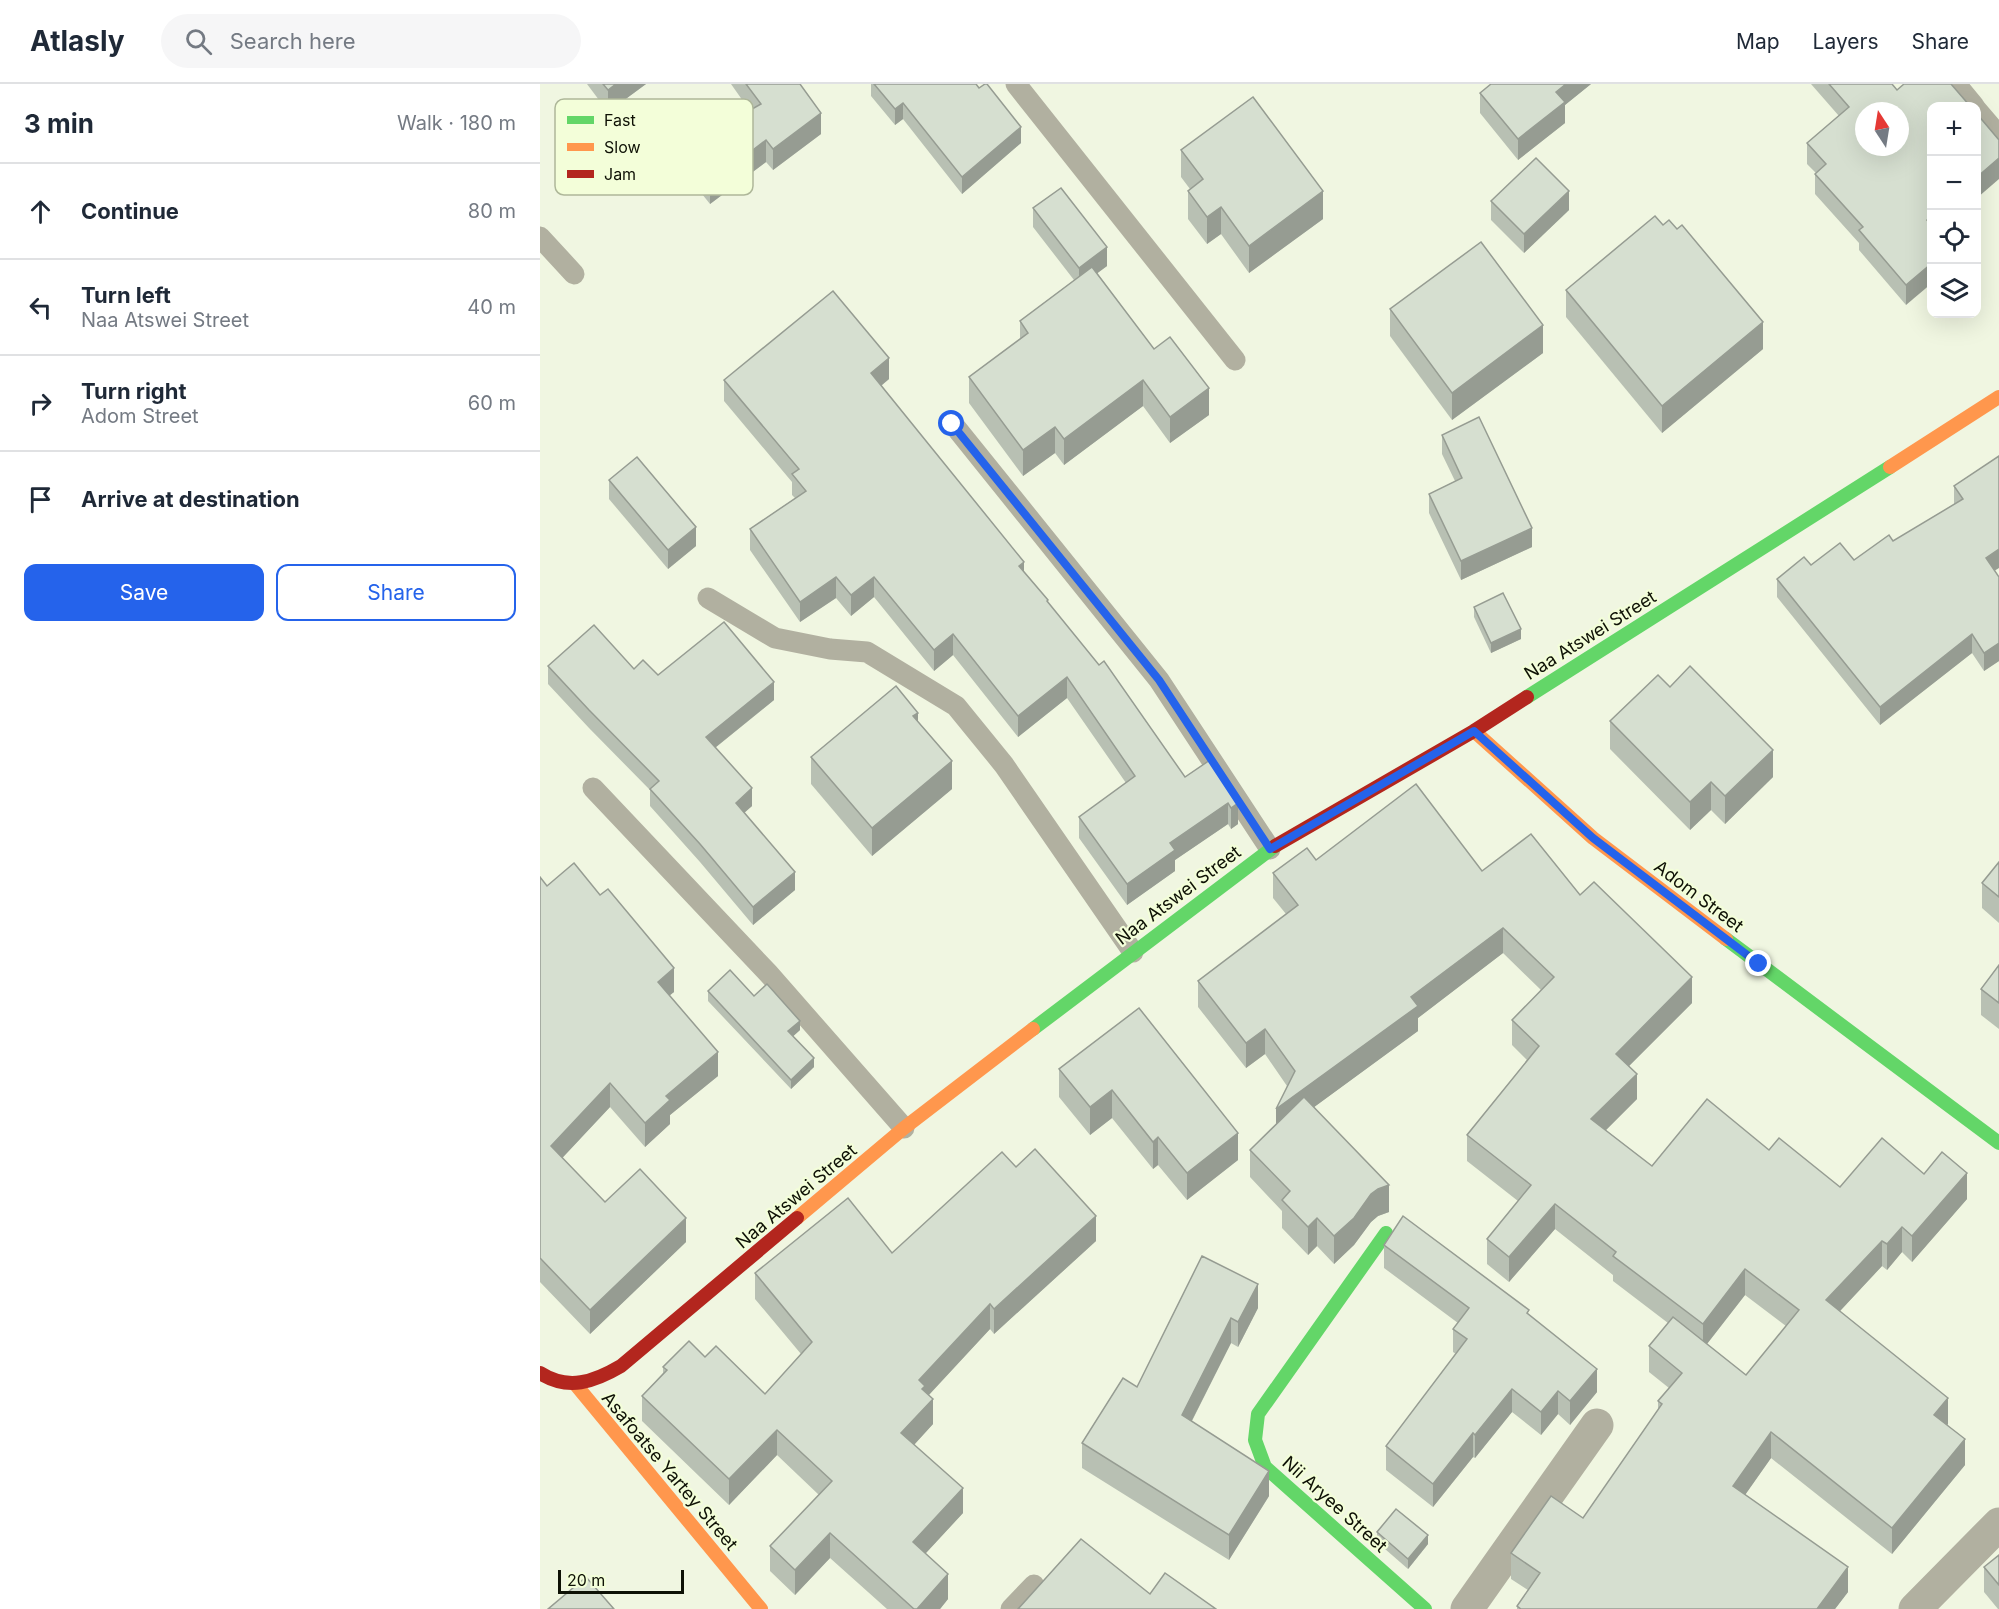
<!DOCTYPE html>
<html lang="en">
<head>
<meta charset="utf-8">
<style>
	body { margin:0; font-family:Inter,sans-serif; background:#f6f6f7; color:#1f2937 }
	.controls { position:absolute; right:18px; top:18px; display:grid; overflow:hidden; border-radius:12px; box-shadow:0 6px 24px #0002 }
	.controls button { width:54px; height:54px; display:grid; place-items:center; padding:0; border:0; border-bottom:2px solid #e0e1e3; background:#fff; color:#1f2937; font:30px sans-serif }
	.compass { position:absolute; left:1315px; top:18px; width:54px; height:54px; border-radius:50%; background:#fff; box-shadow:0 6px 24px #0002; rotate:348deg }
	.scale { position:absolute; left:18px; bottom:15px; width:126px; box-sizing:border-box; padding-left:6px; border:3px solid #0e1105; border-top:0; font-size:16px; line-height:21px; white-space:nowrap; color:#0e1105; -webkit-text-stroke:4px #f3fed9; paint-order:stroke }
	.stop { position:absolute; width:18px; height:18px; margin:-14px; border:4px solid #2563eb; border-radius:50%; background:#fff }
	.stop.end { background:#2563eb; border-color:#fff; box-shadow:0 2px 6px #0008 }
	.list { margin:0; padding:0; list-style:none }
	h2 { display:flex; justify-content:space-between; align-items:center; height:78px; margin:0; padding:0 24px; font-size:26px }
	h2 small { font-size:20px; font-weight:400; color:#747a83 }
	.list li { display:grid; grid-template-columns:39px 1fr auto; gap:18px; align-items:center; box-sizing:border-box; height:96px; padding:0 24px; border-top:2px solid #e0e1e3 }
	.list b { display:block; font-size:22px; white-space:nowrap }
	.list p { margin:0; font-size:20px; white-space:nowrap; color:#747a83 }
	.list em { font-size:20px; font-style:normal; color:#747a83 }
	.actions { display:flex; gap:12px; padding:18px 24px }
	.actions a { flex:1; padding:14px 0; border:2px solid #2563eb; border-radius:12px; text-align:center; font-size:21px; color:#2563eb }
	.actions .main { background:#2563eb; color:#fff }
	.icon { flex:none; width:33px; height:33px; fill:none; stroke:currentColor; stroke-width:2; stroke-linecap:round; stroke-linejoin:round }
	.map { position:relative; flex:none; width:1459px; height:1525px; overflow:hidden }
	header { display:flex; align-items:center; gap:36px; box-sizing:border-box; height:84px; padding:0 30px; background:#fff; border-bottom:2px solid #e0e1e3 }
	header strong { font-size:28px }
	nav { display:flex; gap:33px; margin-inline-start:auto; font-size:21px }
	.search { width:420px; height:54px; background:#f6f6f7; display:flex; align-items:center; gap:15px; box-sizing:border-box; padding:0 21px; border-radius:33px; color:#747a83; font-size:22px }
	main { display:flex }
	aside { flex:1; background:#fff }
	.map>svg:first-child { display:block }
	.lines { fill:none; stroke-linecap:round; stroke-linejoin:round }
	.lane { stroke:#b1b0a0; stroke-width:21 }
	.street { stroke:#b1b0a0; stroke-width:33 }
	.fast { stroke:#63d668; stroke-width:14 }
	.slow { stroke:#ff974d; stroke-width:14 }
	.jam { stroke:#b3261e; stroke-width:14 }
	.wall { fill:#b8c0b3; fill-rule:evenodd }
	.shaded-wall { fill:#969c92 }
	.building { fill:#d6dfd0; stroke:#969c92; stroke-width:1.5; fill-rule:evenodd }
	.route { stroke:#2563eb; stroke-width:8 }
	.labels { text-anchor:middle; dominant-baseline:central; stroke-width:4.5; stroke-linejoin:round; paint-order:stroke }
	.street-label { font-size:18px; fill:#0e1105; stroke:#f3fed9 }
	.key { fill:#f3fed9; stroke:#aeb799; stroke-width:1.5 }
	.key-label { font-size:16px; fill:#0e1105 }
</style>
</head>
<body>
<header>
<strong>Atlasly</strong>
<div class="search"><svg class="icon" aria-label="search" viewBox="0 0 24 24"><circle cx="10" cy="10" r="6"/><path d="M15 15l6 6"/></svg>Search here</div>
<nav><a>Map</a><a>Layers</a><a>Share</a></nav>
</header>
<main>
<aside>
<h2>3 min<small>Walk · 180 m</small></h2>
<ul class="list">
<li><svg class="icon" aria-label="ahead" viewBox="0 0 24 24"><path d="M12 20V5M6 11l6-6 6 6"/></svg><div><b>Continue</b></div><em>80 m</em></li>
<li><svg class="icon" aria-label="left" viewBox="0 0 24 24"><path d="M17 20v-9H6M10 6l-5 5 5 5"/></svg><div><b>Turn left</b><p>Naa Atswei Street</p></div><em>40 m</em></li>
<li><svg class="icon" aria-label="right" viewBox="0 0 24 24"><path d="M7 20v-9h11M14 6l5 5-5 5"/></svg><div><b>Turn right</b><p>Adom Street</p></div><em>60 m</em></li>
<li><svg class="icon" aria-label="arrive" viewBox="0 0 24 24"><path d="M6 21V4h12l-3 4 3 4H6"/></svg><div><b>Arrive at destination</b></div></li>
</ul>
<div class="actions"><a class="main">Save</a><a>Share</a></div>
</aside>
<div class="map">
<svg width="1459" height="1525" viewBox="0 0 1459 1525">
	<rect width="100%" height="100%" fill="#f0f6e1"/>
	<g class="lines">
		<g class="lane">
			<path d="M476,0L695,276"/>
			<path d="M1416,0L1434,22"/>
			<path d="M1436,25L1459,52"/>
			<path d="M0,153L34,190"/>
			<path d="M413,340L619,596L730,765"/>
			<path d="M168,514L235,554L290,565L327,568L416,622L464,681L593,868"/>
			<path d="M53,704L228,889L364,1044"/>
			<path d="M471,1525L494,1501"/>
		</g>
		<g class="street">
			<path d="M927,1525L1057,1341"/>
			<path d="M1375,1525L1459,1440"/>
		</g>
		<g class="fast">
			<path d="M987,613L1350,383"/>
			<path d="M1186,855L1459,1059"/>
			<path d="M493,945L735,762"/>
			<path d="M846,1149L718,1330L715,1356L725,1383L885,1525"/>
		</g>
		<g class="slow">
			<path d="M1350,383L1459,313"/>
			<path d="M934,647L1053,754L1186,855"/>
			<path d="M257,1134L364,1044L493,945"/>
			<path d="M36,1301L221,1525"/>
		</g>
		<g class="jam">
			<path d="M735,762L934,647L987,613"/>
			<path d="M0,1289C28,1307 54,1298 81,1282L257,1134"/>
		</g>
	</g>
	<g class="wall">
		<path d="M47,0H106L68,28Z"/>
		<path d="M191,0H260L281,50L233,86L226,78L170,120L150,95V74L205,33V29L210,27Z"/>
		<path d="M331,0H436L481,59L422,110L363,35L355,41L331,12Z"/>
		<path d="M951,0H1051L1025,21V39L978,76L940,29V9Z"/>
		<path d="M1271,0H1352L1357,6L1411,0L1366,221L1319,166V159L1275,110V90L1276,89L1267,80V59L1299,32Z"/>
		<path d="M641,66L783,135L709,189L681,150L667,160L648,135V107L650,105L641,93Z"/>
		<path d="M951,117L1029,126L984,169L951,136Z"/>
		<path d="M493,124L567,182L557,189L614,265L669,331L630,359L603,322L524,381L515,369L483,392L429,319V293L480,255V237L534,196L493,143Z"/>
		<path d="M1123,141L1223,265L1122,349L1026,233V206Z"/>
		<path d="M850,225L1003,269L912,336L850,252Z"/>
		<path d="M349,295L341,302L484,488L645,693L670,676L698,740L691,745L688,740L635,776V787L587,821L539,754V733L586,699L527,614L478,653L413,571L394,587L334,513L311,532L296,514L260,538L210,466V445L255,414L252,411V398L184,317V296Z"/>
		<path d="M902,351L992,463L921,496L889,429V410L915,397L902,370Z"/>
		<path d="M1459,372L1455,487L1459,493V577L1444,587L1432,569L1340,641L1237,513V495L1271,481L1314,476L1353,457L1414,420V402Z"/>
		<path d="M69,396L156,462L128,485L69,415Z"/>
		<path d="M934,523L981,555L951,569L934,533Z"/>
		<path d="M8,582L94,585L118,591L234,616L175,664L212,722L204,729L255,806L213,841L160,778L110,722V706L49,644L8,600Z"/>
		<path d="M1130,603L1233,693L1185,740L1171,726L1150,746L1070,665V637Z"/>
		<path d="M271,673L412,705L332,772L271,700Z"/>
		<path d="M776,776L942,787L1040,811L1152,919L1089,982L1097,1015L1066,1046L1112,1082L1229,1066L1300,1103L1384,1090L1427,1115L1372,1178L1362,1168L1347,1186L1342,1182L1300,1227L1408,1340L1407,1341L1425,1381L1352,1470L1231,1374L1205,1411L1308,1508L1295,1525H977V1522L988,1506L971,1495V1469L1043,1434L1118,1326V1317L1129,1304L1109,1288V1262L1128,1239L1073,1197V1191L1015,1145L969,1198L947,1180V1155L978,1117L927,1077V1051L987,976L972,961V936L1001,906L963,869L878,934V947L774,1023L849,1128L838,1132L831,1138L814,1161L794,1180L777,1162L768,1171L742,1144V1127L710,1093V1066L736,1041L747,1002L725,970L706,984L658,923V897L746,830L733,814V789ZM1205,1211L1246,1242L1206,1291L1167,1260Z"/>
		<path d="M1459,778V839L1442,824V799Z"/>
		<path d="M0,793L7,802L134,908L129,911L178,992L130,1031V1040L105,1063L70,1023L22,1074L65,1118L146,1158L50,1250L0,1198Z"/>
		<path d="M1459,881V945L1441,931V905Z"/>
		<path d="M168,907L214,912L260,946L253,952L274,983L251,1005L168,917Z"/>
		<path d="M599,924L698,1076L647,1116L618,1081L613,1085L572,1034L550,1051L519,1013V985Z"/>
		<path d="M476,1083L556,1157L454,1250L450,1245L389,1311L393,1340L374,1361L423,1429L385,1470L408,1515L400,1525H347L290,1474L255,1511L230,1487V1462L279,1411L237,1371L189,1421L102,1337V1312L123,1289V1283L165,1273L225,1310L261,1270L215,1215V1189L352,1169Z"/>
		<path d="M844,1161L989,1231L1057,1308L1030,1341L1018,1330L1001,1351L972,1328L935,1374L933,1373L893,1423L846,1386V1362L916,1270L913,1268V1245L918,1239L844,1184Z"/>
		<path d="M662,1172L718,1224L698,1263L691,1259L652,1337L729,1412L689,1476L542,1384V1359L597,1303Z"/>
		<path d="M837,1448L888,1460L868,1485L837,1458Z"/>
		<path d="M1459,1471V1525H1458L1444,1508V1483Z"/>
	</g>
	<g class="shaded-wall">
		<path d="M76,0H106L68,28V6Z"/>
		<path d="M1026,0H1051L1025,21V39L978,76V55L1016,8Z"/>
		<path d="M363,19V35L355,41V25Z"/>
		<path d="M281,29V50L233,86V65Z"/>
		<path d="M481,43V59L422,110V93Z"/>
		<path d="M226,56V78L170,120V99Z"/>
		<path d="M1459,74V95L1437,114V93Z"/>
		<path d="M783,107V135L709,189V162Z"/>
		<path d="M1029,107V126L984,169V150Z"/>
		<path d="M681,123V150L667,160V133Z"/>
		<path d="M1392,132V152L1387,136Z"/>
		<path d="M567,163V182L539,203V184Z"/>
		<path d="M1392,179V199L1366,221V201Z"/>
		<path d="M1223,238V265L1122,349V322Z"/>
		<path d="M1003,241V269L912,336V309Z"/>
		<path d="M349,274V295L331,310V289Z"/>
		<path d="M603,296V322L524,381V355Z"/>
		<path d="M669,304V331L630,359V333Z"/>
		<path d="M515,343V369L483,392V366Z"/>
		<path d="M156,443V462L128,485V466Z"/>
		<path d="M992,444V463L921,496V477Z"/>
		<path d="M1459,465V484L1446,492V474Z"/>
		<path d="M484,478V499L479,482Z"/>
		<path d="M296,493V514L260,538V518Z"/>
		<path d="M334,493V513L311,532V511Z"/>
		<path d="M981,545V555L951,569V559Z"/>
		<path d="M413,550V571L394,587V566Z"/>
		<path d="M1432,550V569L1340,641V623Z"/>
		<path d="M1459,559V577L1444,587V569Z"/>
		<path d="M527,593V614L478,653V632Z"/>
		<path d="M234,598V616L166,671V653Z"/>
		<path d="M378,629V656L373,632Z"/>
		<path d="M1233,666V693L1185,740V712Z"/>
		<path d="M412,677V705L332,772V744Z"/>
		<path d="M1171,698V726L1150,746V718Z"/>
		<path d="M212,704V722L196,736V719Z"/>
		<path d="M688,719V740L635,776V787L587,821V800L630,759Z"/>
		<path d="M698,719V740L691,745V724Z"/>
		<path d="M255,788V806L213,841V823Z"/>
		<path d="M963,844V869L878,934V947L736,1051V1025L871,913Z"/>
		<path d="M134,884V908L118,921V898Z"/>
		<path d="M1152,893V919L1076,995V970Z"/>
		<path d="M260,937V946L248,957V947Z"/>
		<path d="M725,945V970L706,984V959Z"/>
		<path d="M178,968V992L130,1031V1040L105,1063V1039L126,1012Z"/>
		<path d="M274,974V983L251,1005V996Z"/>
		<path d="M1097,990V1015L1051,1061V1035Z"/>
		<path d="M70,999V1023L11,1086V1062Z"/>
		<path d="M572,1006V1034L550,1051V1023Z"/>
		<path d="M698,1049V1076L647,1116V1089Z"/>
		<path d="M618,1053V1081L613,1085V1058Z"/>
		<path d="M1427,1089V1115L1372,1178V1152Z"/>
		<path d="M849,1101V1128L838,1132L831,1138L814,1161L794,1180V1152L831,1110L838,1105Z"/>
		<path d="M1015,1120V1145L969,1198V1173Z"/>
		<path d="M556,1132V1157L454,1250V1225Z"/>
		<path d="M146,1134V1158L50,1250V1226Z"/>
		<path d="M777,1134V1162L768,1171V1143Z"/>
		<path d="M1362,1143V1168L1347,1186V1160Z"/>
		<path d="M1342,1157V1182L1286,1242V1216Z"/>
		<path d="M1205,1185V1211L1163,1265V1240Z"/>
		<path d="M718,1200V1224L698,1263V1238Z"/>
		<path d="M450,1220V1245L385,1315H393V1340L361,1375V1349L379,1296Z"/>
		<path d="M691,1234V1259L642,1356V1331Z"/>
		<path d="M1057,1285V1308L1030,1341V1317Z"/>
		<path d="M972,1305V1328L935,1374V1351Z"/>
		<path d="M1018,1307V1330L1001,1351V1328Z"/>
		<path d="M1408,1314V1340L1394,1357V1331Z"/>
		<path d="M237,1346V1371L189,1421V1395Z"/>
		<path d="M1231,1348V1374L1193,1428V1402Z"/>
		<path d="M933,1349V1373L893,1423V1400Z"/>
		<path d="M1425,1355V1381L1352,1470V1444Z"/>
		<path d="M729,1387V1412L689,1476V1451Z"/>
		<path d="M423,1404V1429L373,1483V1458Z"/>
		<path d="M290,1449V1474L255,1511V1486Z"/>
		<path d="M888,1451V1460L868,1485V1475Z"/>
		<path d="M1308,1483V1508L1295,1525H1277Z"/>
		<path d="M408,1490V1515L400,1525H377Z"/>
	</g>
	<g class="building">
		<path d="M63,0H76L68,6Z"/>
		<path d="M206,0H260L281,29L233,65L226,56L170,99L150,74L207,32L205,29L221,20Z"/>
		<path d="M334,0H436L439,4L445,0H447L481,43L422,93L363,19L355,25Z"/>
		<path d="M951,0H1026L1016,8L1025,18L978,55L940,9Z"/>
		<path d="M1289,0H1352L1357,6L1364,0H1411L1430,22H1392V132L1387,136L1392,142V179L1366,201L1319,146L1323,143L1275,90L1286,80L1267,59L1309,23ZM1324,27H1360V63H1324Z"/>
		<path d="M713,13L783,107L709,162L681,123L667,133L648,107L663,95L641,66Z"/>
		<path d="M1437,30L1459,56V74L1437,93Z"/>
		<path d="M996,74L1029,107L984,150L951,117Z"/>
		<path d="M521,104L567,163L539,184L493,124Z"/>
		<path d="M1115,132L1123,141L1129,136L1137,145L1142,141L1223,238L1122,322L1026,206Z"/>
		<path d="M941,158L1003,241L912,309L850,225Z"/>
		<path d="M552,183L614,265L630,253L669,304L630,333L603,296L524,355L515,343L483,366L429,293L488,249L480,237Z"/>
		<path d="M293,207L349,274L331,289L484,478L479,482L508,516L507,517L559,581L564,577L645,693L670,676L698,719L691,724L688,719L630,759L635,766L587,800L539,733L595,692L527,593L478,632L413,550L394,566L334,493L311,511L296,493L260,518L210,445L266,407L252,390L259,385L184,296Z"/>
		<path d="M939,333L992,444L921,477L889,410L922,394L902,351Z"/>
		<path d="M1459,372V465L1446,474L1459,493V559L1444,569L1432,550L1340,623L1237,495L1264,473L1271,481L1300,459L1314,476L1349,451L1353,457L1423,415L1414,402Z"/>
		<path d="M97,373L156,443L128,466L69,396Z"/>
		<path d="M963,509L981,545L951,559L934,523Z"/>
		<path d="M184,538L234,598L166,653L212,704L196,719L255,788L213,823L160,760L110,705L119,697L49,626L8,582L54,541L94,585L103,576L118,591Z"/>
		<path d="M1150,582L1233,666L1185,712L1171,698L1150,718L1070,637L1118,591L1130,603Z"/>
		<path d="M356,602L378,629L373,632L412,677L332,744L271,673Z"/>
		<path d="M876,700L942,787L991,750L1040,811L1054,798L1152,893L1076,970L1097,990L1051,1035L1112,1082L1167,1015L1229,1066L1239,1054L1300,1103L1342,1054L1384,1090L1402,1068L1427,1089L1372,1152L1362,1143L1347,1160L1342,1157L1286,1216L1408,1314L1394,1331L1425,1355L1352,1444L1231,1348L1193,1402L1308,1483L1277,1525H981L977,1522L1000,1489L971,1469L1011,1412L1043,1434L1122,1320L1118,1317L1142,1289L1109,1262L1133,1233L1206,1291L1259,1226L1205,1185L1163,1240L1073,1172L1076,1168L1015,1120L969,1173L947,1155L991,1101L927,1051L999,962L972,936L1014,893L963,844L871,913L878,922L736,1025L755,987L725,945L706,959L658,897L758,821L733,789L767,764L776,776Z"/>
		<path d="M1459,778V813L1442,799Z"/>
		<path d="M34,779L60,811L68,805L134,884L118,898L178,968L126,1012L130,1016L105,1039L70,999L11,1062L65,1118L100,1085L146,1134L50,1226L0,1174V793L7,802Z"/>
		<path d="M1459,881V919L1441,905Z"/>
		<path d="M190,886L214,912L227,900L260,937L248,947L274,974L251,996L168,907Z"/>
		<path d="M599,924L698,1049L647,1089L618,1053L613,1058L572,1006L550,1023L519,985Z"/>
		<path d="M764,1013L849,1101L838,1105L831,1110L814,1134L794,1152L777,1134L768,1143L742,1116L750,1107L710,1066Z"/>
		<path d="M495,1065L556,1132L454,1225L450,1220L379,1296L385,1302L382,1305L393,1315L361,1349L423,1404L373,1458L408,1490L377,1525H374L290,1449L255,1486L230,1462L292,1397L237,1346L189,1395L102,1312L127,1286L123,1283L149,1257L165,1273L176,1262L225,1310L272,1258L215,1189L308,1114L352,1169L462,1068L476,1083Z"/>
		<path d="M863,1132L989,1226L987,1229L1057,1285L1030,1317L1018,1307L1001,1328L972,1305L935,1351L933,1349L893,1400L846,1362L927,1255L913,1245L929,1224L844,1161Z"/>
		<path d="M662,1172L718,1200L698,1238L691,1234L642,1331L729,1387L689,1451L542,1359L583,1294L597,1303Z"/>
		<path d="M856,1425L888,1451L868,1475L837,1448Z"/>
		<path d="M541,1455L610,1510L625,1489L676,1525H478Z"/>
		<path d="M1459,1471V1501L1444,1483Z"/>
		<path d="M46,1493L74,1525H8Z"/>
	</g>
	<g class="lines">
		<path class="route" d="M412,340L619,596L730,765L934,647L1053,754L1219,880"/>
	</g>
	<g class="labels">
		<g class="street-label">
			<text transform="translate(1050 551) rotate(-32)">Naa Atswei Street</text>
			<text transform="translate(638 811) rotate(-37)">Naa Atswei Street</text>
			<text transform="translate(1159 812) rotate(37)">Adom Street</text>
			<text transform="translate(256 1112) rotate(-40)">Naa Atswei Street</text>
			<text transform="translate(130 1387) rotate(50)">Asafoatse Yartey Street</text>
			<text transform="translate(795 1420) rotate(42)">Nii Aryee Street</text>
		</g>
	</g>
	<rect x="15" y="15" width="198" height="96" rx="9" class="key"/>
	<rect x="27" y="32" width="27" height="8" fill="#63d668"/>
	<rect x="27" y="59" width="27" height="8" fill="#ff974d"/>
	<rect x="27" y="86" width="27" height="8" fill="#b3261e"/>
	<g class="key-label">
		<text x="64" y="42">Fast</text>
		<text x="64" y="69">Slow</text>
		<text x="64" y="96">Jam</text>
	</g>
</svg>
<div class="controls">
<button>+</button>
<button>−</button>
<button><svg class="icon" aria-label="locate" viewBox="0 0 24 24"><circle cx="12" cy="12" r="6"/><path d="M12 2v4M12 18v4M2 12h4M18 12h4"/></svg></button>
<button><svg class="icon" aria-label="layers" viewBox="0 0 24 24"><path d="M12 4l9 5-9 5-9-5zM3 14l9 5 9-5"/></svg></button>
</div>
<svg class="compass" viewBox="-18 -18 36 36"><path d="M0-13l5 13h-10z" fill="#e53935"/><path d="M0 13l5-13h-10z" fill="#747a83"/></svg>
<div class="scale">20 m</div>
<div class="stop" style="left:412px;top:340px"></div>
<div class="stop end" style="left:1219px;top:880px"></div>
</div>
</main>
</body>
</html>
